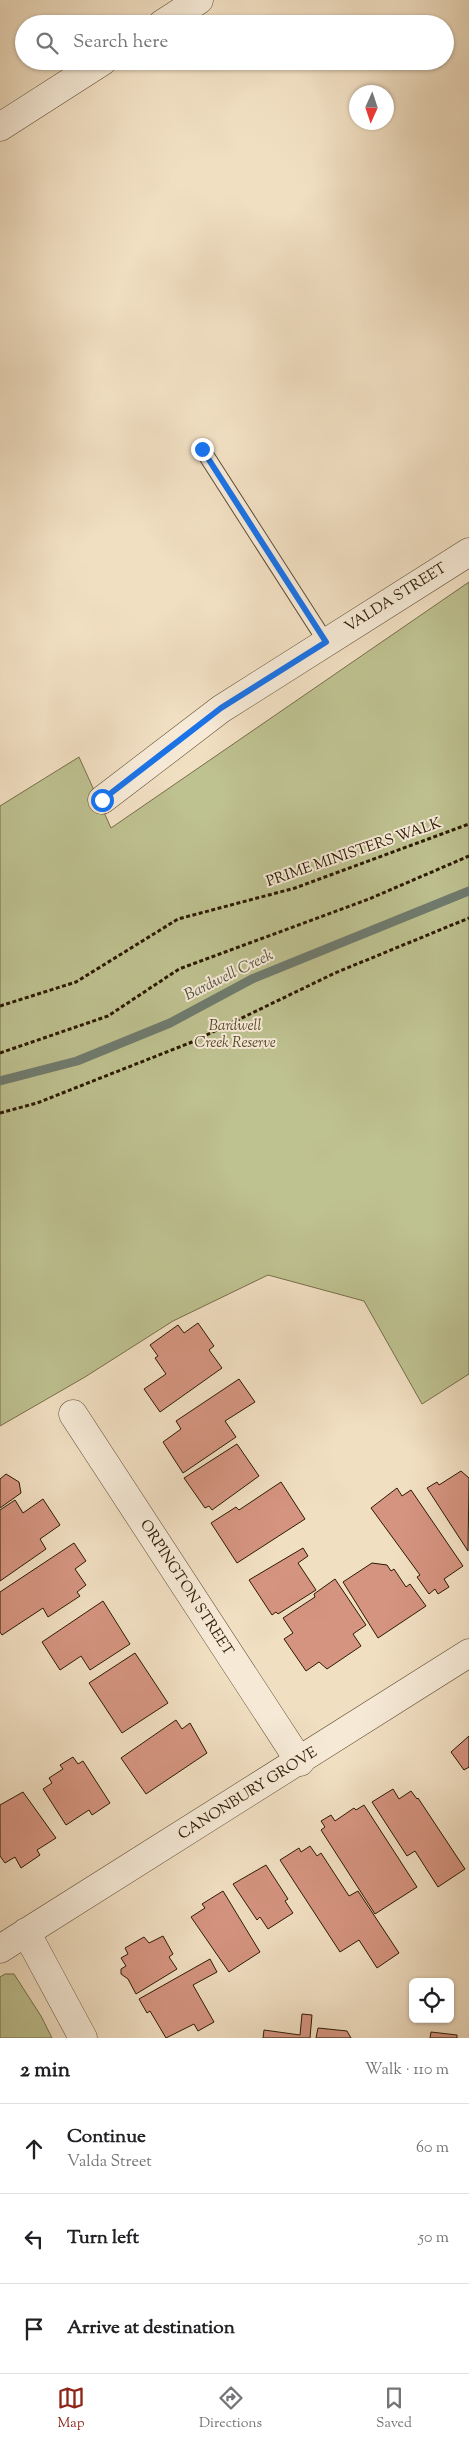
<!DOCTYPE html>
<html lang="en">
<head>
<meta charset="utf-8">
<style>
	body { margin:0; font-family:"Sorts Mill Goudy",serif; background:#f2f2f2; color:#202124 }
	.controls { position:absolute; right:15px; bottom:15px; display:grid; overflow:hidden; border-radius:8px; box-shadow:0 1px 4px #0004 }
	.controls button { width:45px; height:45px; display:grid; place-items:center; padding:0; border:0; border-bottom:1px solid #e0e0e0; background:#fff; color:#202124; font:25px sans-serif }
	.compass { position:absolute; left:349px; top:85px; width:45px; height:45px; border-radius:50%; background:#fff; box-shadow:0 1px 4px #0004; rotate:183deg }
	.stop { position:absolute; width:15px; height:15px; margin:-11px; border:4px solid #1a73e8; border-radius:50%; background:#fff }
	.stop.end { background:#1a73e8; border-color:#fff; box-shadow:0 1px 5px #0008 }
	.list { margin:0; padding:0; list-style:none }
	h2 { display:flex; justify-content:space-between; align-items:center; height:65px; margin:0; padding:0 20px; font-size:21px }
	h2 small { font-size:16px; font-weight:400; color:#757577 }
	.list li { display:grid; grid-template-columns:32px 1fr auto; gap:15px; align-items:center; box-sizing:border-box; height:90px; padding:0 20px; border-top:1px solid #e0e0e0 }
	.list b { display:block; font-size:19px; white-space:nowrap }
	.list p { margin:0; font-size:16px; white-space:nowrap; color:#757577 }
	.list em { font-size:16px; font-style:normal; color:#757577 }
	.icon { flex:none; width:28px; height:28px; fill:none; stroke:currentColor; stroke-width:2; stroke-linecap:round; stroke-linejoin:round }
	.map { position:relative; flex:none; width:469px; height:2038px; overflow:hidden }
	.search { position:absolute; background:#fff; box-shadow:0 1px 4px #0004; left:15px; right:15px; top:15px; height:55px; display:flex; align-items:center; gap:12px; box-sizing:border-box; padding:0 18px; border-radius:28px; color:#757577; font-size:19px }
	.sheet { height:335px; background:#fff }
	nav { display:flex; justify-content:space-around; align-items:center; box-sizing:border-box; height:70px; border-top:1px solid #e0e0e0; background:#fff; font-size:14px; color:#757577 }
	nav a { display:grid; justify-items:center; gap:2px }
	nav .on { color:#8f2418 }
	.map>svg:first-child { display:block }
	.green { fill:#bec190; stroke:#766e49 }
	.lines { fill:none; stroke-linecap:round; stroke-linejoin:round }
	.stream { stroke:#6f7b6e; stroke-width:9 }
	.building { fill:#d59480; stroke:#2d1a02 }
	.lane-casing { stroke:#5e4b32; stroke-width:17 }
	.street-casing { stroke:#5e4b32; stroke-width:29 }
	.path { stroke:#2d1a02; stroke-width:3; stroke-dasharray:4 2.5; stroke-linecap:butt }
	.lane { stroke:#f6ead7; stroke-width:15 }
	.street { stroke:#f6ead7; stroke-width:28 }
	.route { stroke:#1a73e8; stroke-width:6 }
	.labels { text-anchor:middle; dominant-baseline:central; stroke-width:4; stroke-linejoin:round; paint-order:stroke }
	.street-label { font-size:15px; fill:#2d1a02; stroke:#f6ead7 }
	.park-label { font-size:15px; font-style:italic; fill:#584c2d; stroke:#f6ead7 }
	.water-label { font-size:16px; font-style:italic; fill:#545341; stroke:#f6ead7 }
</style>
</head>
<body>
<div class="map">
<svg width="469" height="2038" viewBox="0 0 469 2038">
	<rect width="100%" height="100%" fill="#f1dfc2"/>
	<filter id="stains"><feTurbulence type="fractalNoise" baseFrequency=".004" numOctaves="4"/><feColorMatrix values="0 0 0 0 .2 0 0 0 0 .09 0 0 0 0 .02 0 0 0 .5 -.17"/></filter>
	<radialGradient id="worn" r=".72"><stop offset=".6" stop-color="#630" stop-opacity="0"/><stop offset="1" stop-color="#630" stop-opacity=".3"/></radialGradient>
	<g class="green">
		<path d="M469,582V1374L422,1404L364,1301L268,1275L173,1321L85,1377L0,1426V806L79,757L111,828Z"/>
		<path d="M5,1974H14L41,2016L52,2038H0V1977Z"/>
	</g>
	<g class="lines">
		<path class="stream" d="M0,1081L77,1061L170,1023L252,979L469,891"/>
	</g>
	<g class="building">
		<path d="M198,1323L214,1346L209,1350L222,1368L160,1412L144,1389L166,1374L155,1358L158,1356L150,1345L178,1325L184,1333Z"/>
		<path d="M239,1379L255,1402L225,1421L236,1437L183,1473L163,1442L181,1429L176,1421Z"/>
		<path d="M237,1444L259,1476L212,1510L209,1506L205,1508L184,1478Z"/>
		<path d="M461,1471L469,1478L468,1551L427,1488L437,1482L439,1485Z"/>
		<path d="M6,1474L19,1482L21,1493L0,1508V1479Z"/>
		<path d="M281,1482L305,1519L237,1563L211,1523L236,1507L239,1510Z"/>
		<path d="M397,1488L402,1496L411,1490L463,1566L444,1579L449,1587L438,1594L435,1589L429,1594L417,1577L420,1575L371,1508Z"/>
		<path d="M43,1499L60,1525L40,1539L46,1549L0,1581V1510L15,1500L23,1513Z"/>
		<path d="M74,1543L86,1561L75,1569L86,1585L77,1592L80,1596L48,1617L43,1608L2,1635L0,1632V1592Z"/>
		<path d="M303,1548L308,1556L298,1563L316,1590L278,1614L276,1612L272,1615L249,1580Z"/>
		<path d="M372,1563L387,1565L391,1571L394,1569L406,1587L410,1584L426,1606L378,1638L343,1582Z"/>
		<path d="M335,1579L366,1625L353,1634L361,1646L327,1669L319,1662L306,1671L284,1639L293,1633L283,1618L315,1597L314,1594Z"/>
		<path d="M103,1601L130,1644L90,1670L81,1656L60,1670L42,1642Z"/>
		<path d="M135,1653L168,1703L122,1733L89,1683Z"/>
		<path d="M176,1720L182,1729L190,1723L207,1753L146,1794L121,1758Z"/>
		<path d="M469,1736V1767L464,1770L451,1752Z"/>
		<path d="M73,1757L78,1764L83,1761L110,1803L92,1815L89,1810L66,1825L43,1789L52,1783L49,1778L63,1769L60,1765Z"/>
		<path d="M393,1789L399,1799L411,1791L417,1799L418,1798L465,1869L438,1887L415,1851L407,1856L372,1802Z"/>
		<path d="M23,1792L56,1838L37,1850L40,1855L21,1868L15,1857L5,1863L0,1856V1805Z"/>
		<path d="M364,1805L417,1887L375,1914L321,1830L325,1827L321,1821L331,1815L335,1821L354,1808L356,1810Z"/>
		<path d="M310,1846L317,1856L321,1853L349,1896L358,1891L399,1953L377,1968L359,1940L340,1952L280,1860L299,1848L301,1852Z"/>
		<path d="M266,1865L288,1899L285,1901L293,1913L268,1929L260,1917L257,1920L233,1884Z"/>
		<path d="M223,1891L260,1952L229,1972L191,1917L205,1908L202,1904Z"/>
		<path d="M163,1936L173,1954L169,1957L177,1969L136,1994L128,1979L121,1974V1969L126,1966L121,1958L128,1954L125,1948L144,1937L149,1943Z"/>
		<path d="M210,1959L217,1972L193,1985L214,2022L198,2031L194,2024L166,2038L150,2011L147,2013L139,1999Z"/>
		<path d="M302,2014L312,2015L310,2038H263L264,2030L300,2035Z"/>
		<path d="M318,2028L347,2031L351,2038H316Z"/>
		<path d="M431,2032L457,2035V2038H430Z"/>
	</g>
	<g class="lines">
		<g class="lane-casing">
			<path id="lane" d="M202,449L326,642"/>
		</g>
		<g class="street-casing">
			<g id="street">
				<path d="M162,24L199,0"/>
				<path d="M0,127L103,61"/>
				<path d="M102,800L221,709L469,552"/>
				<path d="M73,1414L300,1762"/>
				<path d="M26,1932L83,2038"/>
				<path d="M0,1949L469,1653"/>
			</g>
		</g>
		<g class="path">
			<path d="M0,1006L76,982L178,919L295,888L469,824"/>
			<path d="M0,1053L108,1016L179,969L369,899L469,856"/>
			<path d="M0,1113L37,1103L192,1042L335,973L469,918"/>
		</g>
		<use href="#lane" class="lane"/>
		<use href="#street" class="street"/>
	</g>
	<g class="lines">
		<path class="route" d="M102,800L221,708L326,642L202,449"/>
	</g>
	<g class="labels">
		<g class="street-label">
			<text transform="translate(396 598) rotate(-32)">VALDA STREET</text>
			<text transform="translate(354 853) rotate(-19)">PRIME MINISTERS WALK</text>
			<text transform="translate(186 1588) rotate(57)">ORPINGTON STREET</text>
			<text transform="translate(248 1794) rotate(-32)">CANONBURY GROVE</text>
		</g>
		<g class="park-label">
			<text x="235" y="1026">Bardwell<tspan x="235" dy="17">Creek Reserve</tspan></text>
		</g>
		<g class="water-label">
			<text transform="translate(229 976) rotate(-26)">Bardwell Creek</text>
		</g>
	</g>
	<rect width="100%" height="100%" filter="url(#stains)"/>
	<rect width="100%" height="100%" fill="url(#worn)"/>
</svg>
<div class="controls">
<button><svg class="icon" aria-label="locate" viewBox="0 0 24 24"><circle cx="12" cy="12" r="6"/><path d="M12 2v4M12 18v4M2 12h4M18 12h4"/></svg></button>
</div>
<svg class="compass" viewBox="-18 -18 36 36"><path d="M0-13l5 13h-10z" fill="#e53935"/><path d="M0 13l5-13h-10z" fill="#757577"/></svg>
<div class="stop" style="left:102px;top:800px"></div>
<div class="stop end" style="left:202px;top:449px"></div>
<div class="search"><svg class="icon" aria-label="search" viewBox="0 0 24 24"><circle cx="10" cy="10" r="6"/><path d="M15 15l6 6"/></svg>Search here</div>
</div>
<section class="sheet">
<h2>2 min<small>Walk · 110 m</small></h2>
<ul class="list">
<li><svg class="icon" aria-label="ahead" viewBox="0 0 24 24"><path d="M12 20V5M6 11l6-6 6 6"/></svg><div><b>Continue</b><p>Valda Street</p></div><em>60 m</em></li>
<li><svg class="icon" aria-label="left" viewBox="0 0 24 24"><path d="M17 20v-9H6M10 6l-5 5 5 5"/></svg><div><b>Turn left</b></div><em>50 m</em></li>
<li><svg class="icon" aria-label="arrive" viewBox="0 0 24 24"><path d="M6 21V4h12l-3 4 3 4H6"/></svg><div><b>Arrive at destination</b></div></li>
</ul>
</section>
<nav>
<a class="on"><svg class="icon" aria-label="map" viewBox="0 0 24 24"><path d="M3 6l6-2 6 2 6-2v14l-6 2-6-2-6 2zM9 4v14M15 6v14"/></svg>Map</a>
<a><svg class="icon" aria-label="directions" viewBox="0 0 24 24"><path d="M12 3l9 9-9 9-9-9zM9 14v-3h6M13 9l2 2-2 2"/></svg>Directions</a>
<a><svg class="icon" aria-label="saved" viewBox="0 0 24 24"><path d="M7 4h10v16l-5-4-5 4z"/></svg>Saved</a>
</nav>
</body>
</html>
